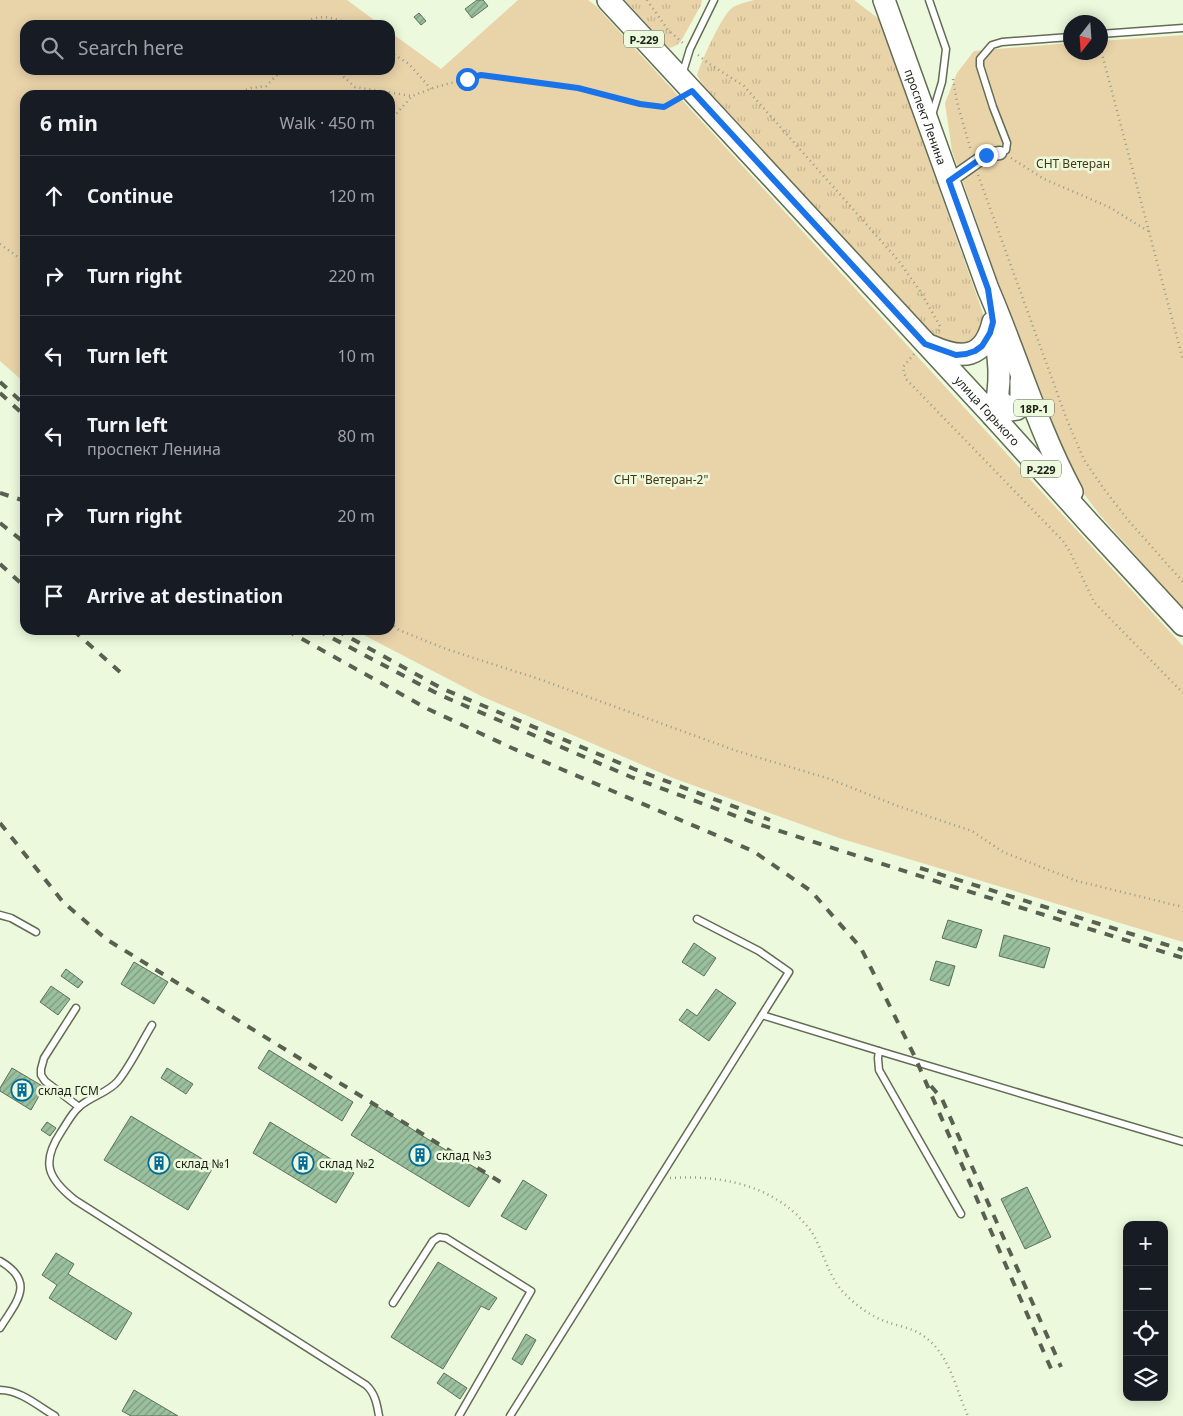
<!DOCTYPE html>
<html lang="en">
<head>
<meta charset="utf-8">
<style>
	body { margin:0; font-family:"Noto Sans",sans-serif; background:#20242c; color:#f1f3f6 }
	.controls { position:absolute; right:15px; bottom:15px; display:grid; overflow:hidden; border-radius:10px; box-shadow:0 2px 12px #0003 }
	.controls button { width:45px; height:45px; display:grid; place-items:center; padding:0; border:0; border-bottom:1px solid #363941; background:#171b24; color:#f1f3f6; font:25px sans-serif }
	.compass { position:absolute; left:1063px; top:15px; width:45px; height:45px; border-radius:50%; background:#171b24; box-shadow:0 2px 12px #0003; rotate:197deg }
	.stop { position:absolute; width:15px; height:15px; margin:-11px; border:4px solid #1a73e8; border-radius:50%; background:#fff }
	.stop.end { background:#1a73e8; border-color:#fff; box-shadow:0 1px 5px #0008 }
	.list { margin:0; padding:0; list-style:none }
	h2 { display:flex; justify-content:space-between; align-items:center; height:65px; margin:0; padding:0 20px; font-size:21px }
	h2 small { font-size:16px; font-weight:400; color:#9ea1a6 }
	.list li { display:grid; grid-template-columns:32px 1fr auto; gap:15px; align-items:center; box-sizing:border-box; height:80px; padding:0 20px; border-top:1px solid #363941 }
	.list b { display:block; font-size:19px; white-space:nowrap }
	.list p { margin:0; font-size:16px; white-space:nowrap; color:#9ea1a6 }
	.list em { font-size:16px; font-style:normal; color:#9ea1a6 }
	.icon { flex:none; width:28px; height:28px; fill:none; stroke:currentColor; stroke-width:2; stroke-linecap:round; stroke-linejoin:round }
	.map { position:relative; flex:none; width:1183px; height:1416px; overflow:hidden }
	.search { position:absolute; background:#171b24; box-shadow:0 2px 12px #0003; left:20px; top:20px; width:375px; height:55px; display:flex; align-items:center; gap:12px; box-sizing:border-box; padding:0 18px; border-radius:15px; color:#9ea1a6; font-size:19px }
	.panel { position:absolute; background:#171b24; box-shadow:0 2px 12px #0003; left:20px; top:90px; width:375px; height:545px; border-radius:15px }
	.map>svg:first-child { display:block }
	.grass { fill:url(#grass-tufts) }
	.garden { fill:#e9d3a9 }
	.building { fill:url(#building-hatch); stroke:#5a705d }
	.lines { fill:none; stroke-linecap:round; stroke-linejoin:round }
	.service-casing { stroke:#626d54; stroke-width:9 }
	.minor-casing { stroke:#626d54; stroke-width:15 }
	.primary-casing { stroke:#626d54; stroke-width:24 }
	.path { stroke:#949d88; stroke-width:2.5; stroke-dasharray:1 4; stroke-linecap:butt }
	.service { stroke:#fff; stroke-width:6 }
	.minor { stroke:#fff; stroke-width:12 }
	.primary { stroke:#fff; stroke-width:21 }
	.rail { stroke:#5a6051; stroke-width:4; stroke-dasharray:9 9; stroke-linecap:butt }
	.route { stroke:#1a73e8; stroke-width:6 }
	.labels { text-anchor:middle; dominant-baseline:central; stroke-width:5; stroke-linejoin:round; paint-order:stroke }
	.shield { fill:#ecf9dc; stroke:#5a6151; stroke-width:1 }
	.shield-label { font-size:11px; font-weight:bold; fill:#1c2016 }
	.street-label { font-size:12px; fill:#1c2016; stroke:#ecf9dc }
	.park-label { font-size:12px; fill:#473614; stroke:#ecf9dc }
	.poi-label { font-size:12px; fill:#1c2016; stroke:#ecf9dc; text-anchor:start }
</style>
</head>
<body>
<div class="map">
<svg width="1183" height="1416" viewBox="0 0 1183 1416">
	<defs>
		<pattern id="grass-tufts" width="24" height="20" patternUnits="userSpaceOnUse" patternTransform="scale(1.25)"><rect width="24" height="20" fill="#e9d3a9"/><path d="M3 7l-1-3M5 7V3M7 7l1-3M15 17l-1-3M17 17v-4M19 17l1-3" fill="none" stroke="#c7b591"/></pattern>
		<pattern id="building-hatch" width="6" height="6" patternUnits="userSpaceOnUse" patternTransform="scale(1.25)"><rect width="6" height="6" fill="#9ac09e"/><path d="M-1 1l2-2M0 6l6-6M5 7l2-2" fill="none" stroke="#7d9c80"/></pattern>
	</defs>
	<rect width="100%" height="100%" fill="#ecf9dc"/>
	<g class="grass">
		<path d="M625,0H702L701,5L681,41L677,45L670,48L663,42Z"/>
		<path d="M754,0H854L879,19L985,319L984,327L971,345L938,341L704,87L697,75C701,62 722,15 732,8C737,4 748,2 754,0Z"/>
	</g>
	<g class="garden">
		<path d="M0,0H347L381,25H25V70H390V32L441,69L518,0H588L596,6L1183,646V942L839,838L673,778L481,696L354,630H390V95H25V383L0,361Z"/>
		<path d="M1183,35V609L1099,514L1079,487L1049,427L952,151L945,103L957,73L974,51L1070,43V52H1100L1101,41Z"/>
	</g>
	<g class="building">
		<path d="M477,0H483L488,6L472,18L465,9Z"/>
		<path d="M419,13L426,21L421,25L414,17Z"/>
		<path d="M948,920L982,930L976,948L942,938Z"/>
		<path d="M1004,935L1050,948L1044,968L999,956Z"/>
		<path d="M694,943L716,958L704,976L682,962Z"/>
		<path d="M936,961L955,966L949,986L930,980Z"/>
		<path d="M134,962L168,982L154,1004L121,984Z"/>
		<path d="M66,969L83,982L78,988L61,976Z"/>
		<path d="M51,986L70,999L58,1015L40,1002Z"/>
		<path d="M716,989L736,1003L709,1041L679,1020L687,1009L697,1016Z"/>
		<path d="M269,1050L353,1102L342,1121L258,1068Z"/>
		<path d="M12,1068L44,1087L31,1110L0,1091V1088Z"/>
		<path d="M167,1068L193,1084L186,1094L161,1078Z"/>
		<path d="M372,1103L421,1135L489,1176L469,1207L351,1135Z"/>
		<path d="M131,1116L214,1166L188,1210L104,1160Z"/>
		<path d="M47,1122L56,1128L50,1136L41,1130Z"/>
		<path d="M270,1122L354,1173L336,1203L253,1153Z"/>
		<path d="M523,1180L547,1195L526,1230L501,1216Z"/>
		<path d="M1027,1187L1051,1237L1025,1249L1001,1199Z"/>
		<path d="M56,1253L74,1264L68,1274L132,1313L116,1340L49,1298L57,1285L42,1275Z"/>
		<path d="M438,1262L497,1298L489,1310L481,1306L443,1369L391,1337Z"/>
		<path d="M526,1334L536,1340L522,1365L512,1359Z"/>
		<path d="M444,1373L467,1388L460,1399L437,1383Z"/>
		<path d="M134,1390L178,1416H131L122,1411Z"/>
	</g>
	<g class="lines">
		<g class="service-casing">
			<g id="service">
				<path d="M929,0L946,49L942,82L932,115"/>
				<path d="M1100,34L1183,28"/>
				<path d="M682,75L690,49L714,0"/>
				<path d="M1000,153L1006,150L1007,143L993,107L980,66V59L992,45L1002,42L1070,37"/>
				<path d="M0,915L11,918L36,932"/>
				<path d="M76,1008L44,1058L41,1069V1075L45,1081L79,1107"/>
				<path d="M762,1015L879,1051"/>
				<path d="M152,1025C141,1043 131,1065 118,1081C108,1093 91,1096 79,1107C72,1113 67,1123 61,1132C41,1162 47,1178 75,1200L366,1385C375,1393 377,1404 379,1416"/>
				<path d="M961,1214L879,1070L878,1058L879,1051L1183,1142"/>
				<path d="M0,1261C36,1282 17,1301 0,1328"/>
				<path d="M393,1303L433,1241L439,1237L446,1238L531,1291L459,1416"/>
				<path d="M0,1390C20,1390 38,1406 55,1416"/>
				<path d="M510,1416L789,972L759,951L697,919"/>
			</g>
		</g>
		<g class="minor-casing">
			<path id="minor" d="M949,181L986,155L1000,153"/>
		</g>
		<g class="primary-casing">
			<g id="primary">
				<path id="s1" d="M608,0L993,416L1089,523L1183,625"/>
				<path id="s2" d="M884,0L988,289C1017,356 1037,427 1072,492"/>
				<path d="M993,324C999,356 1003,383 993,416"/>
				<path d="M931,346C962,360 984,359 993,322"/>
				<path d="M998,399L1010,410L1017,409L1021,402V381"/>
			</g>
		</g>
		<g class="path">
			<path d="M647,0L668,30L684,44"/>
			<path d="M303,25C317,11 337,19 353,25"/>
			<path d="M1101,42L1102,54L1183,360"/>
			<path d="M390,52L409,64L431,89"/>
			<path d="M698,55L708,63L744,86L898,260L920,291L940,326L938,332"/>
			<path d="M336,70L355,87L412,96"/>
			<path d="M953,79L957,102L971,151"/>
			<path d="M232,95L251,88L266,86L282,70"/>
			<path d="M390,121L412,96L436,87L481,75L578,87L640,104L664,107L678,100"/>
			<path d="M1011,158L1044,179L1109,207L1148,231"/>
			<path d="M978,175L1067,420L1084,460L1104,489L1128,520L1183,582"/>
			<path d="M0,244L25,262"/>
			<path d="M914,354L903,367L904,373L907,380L1063,541L1070,552L1094,602L1183,693"/>
			<path d="M390,623L399,630L446,649L539,679L737,751L830,779L895,805L972,831L1003,852L1077,881L1183,907"/>
			<path d="M670,1178C716,1175 763,1183 797,1215C803,1222 810,1228 814,1236C825,1256 829,1279 846,1295C857,1306 872,1317 887,1322C898,1326 912,1328 922,1335C950,1353 955,1388 968,1416"/>
		</g>
		<use href="#service" class="service"/>
		<use href="#minor" class="minor"/>
		<use href="#primary" class="primary"/>
		<g class="rail">
			<path d="M0,382L25,405"/>
			<path d="M0,393L25,416"/>
			<path d="M0,493L25,501"/>
			<path d="M0,523L25,543"/>
			<path d="M0,564L25,587"/>
			<path d="M73,630L120,672"/>
			<path d="M286,630L428,709L512,748L753,851L811,891L861,948L914,1055L1052,1371"/>
			<path d="M317,630L440,695L631,777L752,822L948,885L1183,958"/>
			<path d="M336,630L441,688L634,769L770,820"/>
			<path d="M0,823L63,902L106,939L502,1183"/>
			<path d="M920,868L1183,950"/>
			<path d="M931,1086L942,1099L1061,1367"/>
		</g>
	</g>
	<g class="lines">
		<path class="route" d="M467,79L481,75L578,88L640,104L664,107L692,91L925,344L956,355L966,354L975,351L982,346L990,333L993,322L988,289L949,181L986,155"/>
	</g>
	<defs>
		<g id="building-ring" transform="scale(1.125)"><circle r="9.5" fill="#ecf9dc" stroke="#016c99" stroke-width="1.5"/><path d="M-4-6H4V6H1V3H-1V6H-4ZM-2.5-4.3h1.7v1.8h-1.7ZM.8-4.3h1.7v1.8H.8ZM-2.5-1h1.7V.8h-1.7ZM.8-1h1.7V.8H.8Z" fill="#016c99"/></g>
	</defs>
	<g fill-rule="evenodd">
		<use href="#building-ring" x="22" y="1090"/>
		<use href="#building-ring" x="420" y="1155"/>
		<use href="#building-ring" x="159" y="1163"/>
		<use href="#building-ring" x="303" y="1163"/>
	</g>
	<g class="labels">
		<g class="shield">
			<rect x="624" y="30.5" width="40" height="17" rx="4"/>
			<rect x="1014" y="399.5" width="40" height="17" rx="4"/>
			<rect x="1021" y="460.5" width="40" height="17" rx="4"/>
		</g>
		<g class="shield-label">
			<text x="644" y="39">Р-229</text>
			<text x="1034" y="408">18Р-1</text>
			<text x="1041" y="469">Р-229</text>
		</g>
		<g class="street-label">
			<text stroke="none"><textPath href="#s2" startOffset="124">проспект Ленина</textPath></text>
			<text stroke="none"><textPath href="#s1" startOffset="559">улица Горького</textPath></text>
		</g>
		<g class="park-label">
			<text x="1073" y="163">СНТ Ветеран</text>
			<text x="661" y="479">СНТ "Ветеран-2"</text>
		</g>
		<g class="poi-label">
			<text x="38" y="1090">склад ГСМ</text>
			<text x="436" y="1155">склад №3</text>
			<text x="175" y="1163">склад №1</text>
			<text x="319" y="1163">склад №2</text>
		</g>
	</g>
</svg>
<div class="controls">
<button>+</button>
<button>−</button>
<button><svg class="icon" aria-label="locate" viewBox="0 0 24 24"><circle cx="12" cy="12" r="6"/><path d="M12 2v4M12 18v4M2 12h4M18 12h4"/></svg></button>
<button><svg class="icon" aria-label="layers" viewBox="0 0 24 24"><path d="M12 4l9 5-9 5-9-5zM3 14l9 5 9-5"/></svg></button>
</div>
<svg class="compass" viewBox="-18 -18 36 36"><path d="M0-13l5 13h-10z" fill="#e53935"/><path d="M0 13l5-13h-10z" fill="#9ea1a6"/></svg>
<div class="stop" style="left:467px;top:79px"></div>
<div class="stop end" style="left:986px;top:155px"></div>
<div class="search"><svg class="icon" aria-label="search" viewBox="0 0 24 24"><circle cx="10" cy="10" r="6"/><path d="M15 15l6 6"/></svg>Search here</div>
<section class="panel">
<h2>6 min<small>Walk · 450 m</small></h2>
<ul class="list">
<li><svg class="icon" aria-label="ahead" viewBox="0 0 24 24"><path d="M12 20V5M6 11l6-6 6 6"/></svg><div><b>Continue</b></div><em>120 m</em></li>
<li><svg class="icon" aria-label="right" viewBox="0 0 24 24"><path d="M7 20v-9h11M14 6l5 5-5 5"/></svg><div><b>Turn right</b></div><em>220 m</em></li>
<li><svg class="icon" aria-label="left" viewBox="0 0 24 24"><path d="M17 20v-9H6M10 6l-5 5 5 5"/></svg><div><b>Turn left</b></div><em>10 m</em></li>
<li><svg class="icon" aria-label="left" viewBox="0 0 24 24"><path d="M17 20v-9H6M10 6l-5 5 5 5"/></svg><div><b>Turn left</b><p>проспект Ленина</p></div><em>80 m</em></li>
<li><svg class="icon" aria-label="right" viewBox="0 0 24 24"><path d="M7 20v-9h11M14 6l5 5-5 5"/></svg><div><b>Turn right</b></div><em>20 m</em></li>
<li><svg class="icon" aria-label="arrive" viewBox="0 0 24 24"><path d="M6 21V4h12l-3 4 3 4H6"/></svg><div><b>Arrive at destination</b></div></li>
</ul>
</section>
</div>
</body>
</html>
